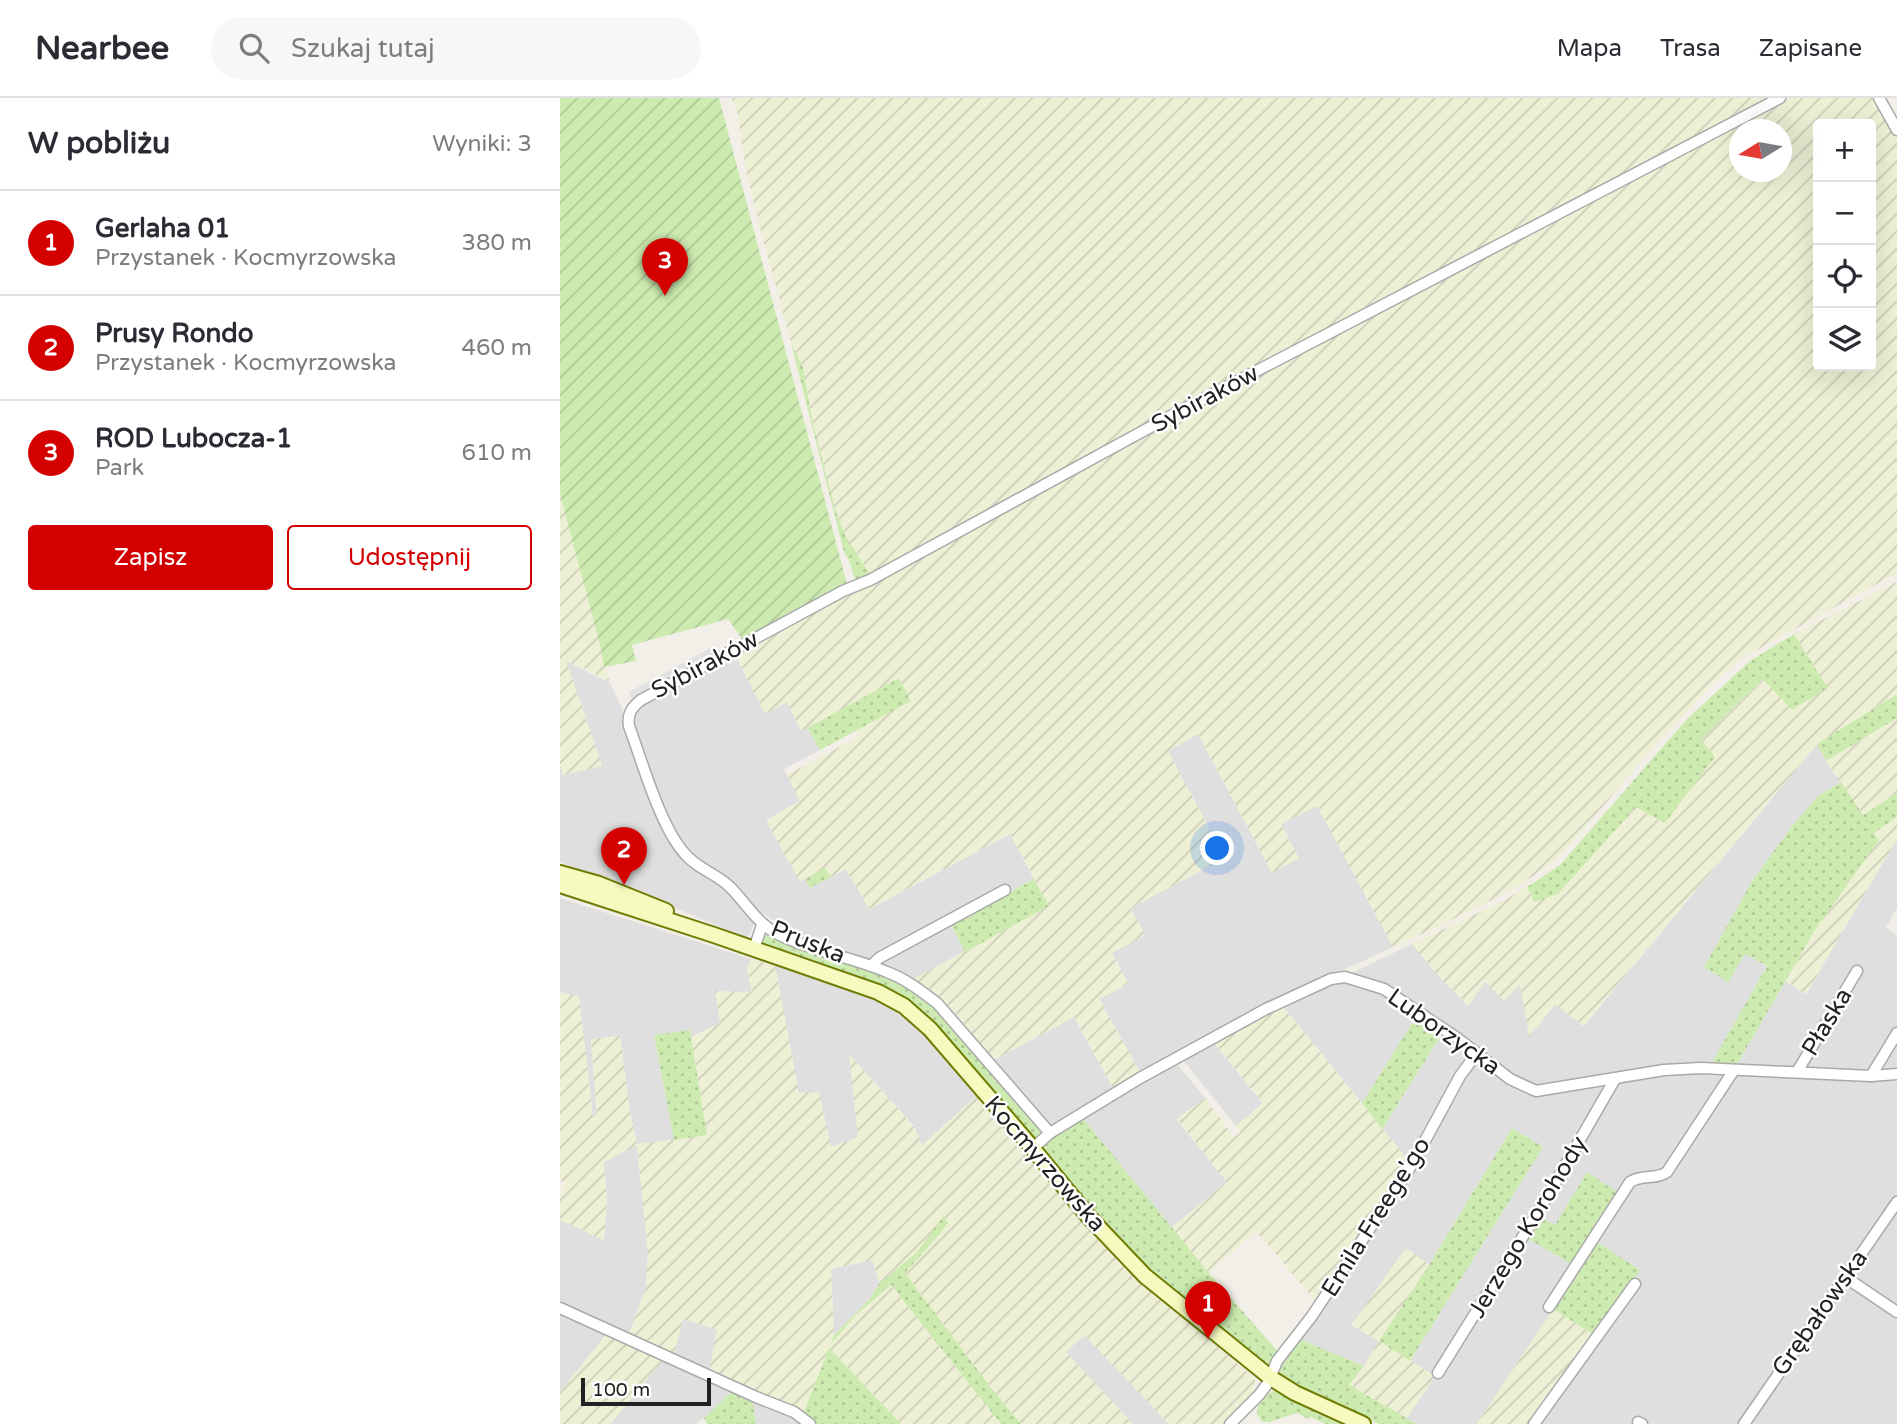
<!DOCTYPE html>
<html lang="pl">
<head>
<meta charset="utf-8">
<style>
	body { margin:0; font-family:"Varela Round",sans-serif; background:#f7f7f7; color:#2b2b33 }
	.controls { position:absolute; right:21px; top:21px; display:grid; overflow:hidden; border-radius:7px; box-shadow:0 7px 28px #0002 }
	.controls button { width:63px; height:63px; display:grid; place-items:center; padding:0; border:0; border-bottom:2px solid #e1e1e2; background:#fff; color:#2b2b33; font:35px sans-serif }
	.compass { position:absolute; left:1169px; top:21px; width:63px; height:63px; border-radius:50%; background:#fff; box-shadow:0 7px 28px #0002; rotate:259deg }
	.scale { position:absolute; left:21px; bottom:18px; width:130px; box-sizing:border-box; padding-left:7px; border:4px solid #222; border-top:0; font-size:19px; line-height:24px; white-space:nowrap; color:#222; -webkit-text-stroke:5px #fff; paint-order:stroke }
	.you { position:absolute; left:658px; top:751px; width:24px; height:24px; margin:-18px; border:5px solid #fff; border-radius:50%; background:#1a73e8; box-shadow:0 0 0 10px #1a73e833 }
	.badge { display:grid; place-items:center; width:46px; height:46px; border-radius:50%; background:#d40000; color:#fff; font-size:23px; font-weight:700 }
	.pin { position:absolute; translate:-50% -58px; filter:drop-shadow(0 2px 4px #0008) }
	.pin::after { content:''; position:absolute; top:37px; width:24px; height:21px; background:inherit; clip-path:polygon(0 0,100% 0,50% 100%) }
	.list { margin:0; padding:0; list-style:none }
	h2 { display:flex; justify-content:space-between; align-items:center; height:91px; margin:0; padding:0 28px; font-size:30px }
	h2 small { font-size:23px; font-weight:400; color:#7c7c81 }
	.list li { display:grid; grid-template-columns:46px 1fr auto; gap:21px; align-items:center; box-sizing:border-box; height:105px; padding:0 28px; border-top:2px solid #e1e1e2 }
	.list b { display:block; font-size:26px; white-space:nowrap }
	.list p { margin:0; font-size:23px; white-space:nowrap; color:#7c7c81 }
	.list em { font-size:23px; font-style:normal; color:#7c7c81 }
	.actions { display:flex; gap:14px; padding:21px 28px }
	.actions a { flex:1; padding:16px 0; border:2px solid #d40000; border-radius:7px; text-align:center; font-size:24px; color:#d40000 }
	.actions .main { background:#d40000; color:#fff }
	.icon { flex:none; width:38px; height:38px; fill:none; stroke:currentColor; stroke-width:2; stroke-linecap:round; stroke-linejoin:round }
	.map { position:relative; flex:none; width:1337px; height:1326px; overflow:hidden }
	header { display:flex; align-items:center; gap:42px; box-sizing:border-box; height:98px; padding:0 35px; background:#fff; border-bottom:2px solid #e1e1e2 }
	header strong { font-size:33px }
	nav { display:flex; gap:38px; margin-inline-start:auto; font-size:24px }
	.search { width:490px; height:63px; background:#f7f7f7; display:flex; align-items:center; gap:18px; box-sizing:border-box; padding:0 24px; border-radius:38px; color:#7c7c81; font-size:26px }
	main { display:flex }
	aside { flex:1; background:#fff }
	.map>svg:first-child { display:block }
	.residential { fill:#e0dfdf }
	.farmland { fill:url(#farmland-furrows); fill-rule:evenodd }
	.grass { fill:url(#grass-dots) }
	.garden { fill:url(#garden-furrows) }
	.parking { fill:#e2e2e2 }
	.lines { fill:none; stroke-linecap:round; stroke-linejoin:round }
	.minor-casing { stroke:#a9a9a9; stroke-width:13 }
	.secondary-casing { stroke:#707d05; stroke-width:18 }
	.minor { stroke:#fff; stroke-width:10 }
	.secondary { stroke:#f7fabf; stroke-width:14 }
	.labels { text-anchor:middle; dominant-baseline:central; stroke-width:5; stroke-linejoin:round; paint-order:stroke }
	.street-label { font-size:24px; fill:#222; stroke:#fff }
</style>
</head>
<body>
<header>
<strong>Nearbee</strong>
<div class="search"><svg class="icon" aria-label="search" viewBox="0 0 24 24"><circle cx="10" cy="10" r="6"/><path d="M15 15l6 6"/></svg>Szukaj tutaj</div>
<nav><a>Mapa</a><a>Trasa</a><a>Zapisane</a></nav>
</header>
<main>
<aside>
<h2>W pobliżu<small>Wyniki: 3</small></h2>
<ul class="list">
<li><span class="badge">1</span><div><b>Gerlaha 01</b><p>Przystanek · Kocmyrzowska</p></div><em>380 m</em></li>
<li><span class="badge">2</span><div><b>Prusy Rondo</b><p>Przystanek · Kocmyrzowska</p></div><em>460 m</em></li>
<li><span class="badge">3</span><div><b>ROD Lubocza-1</b><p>Park</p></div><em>610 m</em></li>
</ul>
<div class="actions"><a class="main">Zapisz</a><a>Udostępnij</a></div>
</aside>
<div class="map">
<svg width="1337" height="1326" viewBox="0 0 1337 1326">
	<defs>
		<pattern id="farmland-furrows" width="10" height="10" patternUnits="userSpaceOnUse" patternTransform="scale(1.75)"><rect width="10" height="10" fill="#eef0d5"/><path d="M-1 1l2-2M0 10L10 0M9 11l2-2" fill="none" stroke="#ccceb7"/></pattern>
		<pattern id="grass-dots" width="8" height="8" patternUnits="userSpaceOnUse" patternTransform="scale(1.75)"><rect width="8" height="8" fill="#cdebb0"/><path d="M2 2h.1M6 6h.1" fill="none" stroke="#b0c997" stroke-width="1.8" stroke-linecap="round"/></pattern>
		<pattern id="garden-furrows" width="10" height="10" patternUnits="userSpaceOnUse" patternTransform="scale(1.75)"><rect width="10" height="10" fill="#cdebb0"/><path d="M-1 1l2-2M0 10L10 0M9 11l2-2" fill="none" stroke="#b0c997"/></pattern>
	</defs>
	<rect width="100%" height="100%" fill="#f2efe9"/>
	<g class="residential">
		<path d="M175,556L205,615L227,604L241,632L247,630L260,652L224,671L241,703L206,722L240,783L245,781L250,790L286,771L310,811L450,736L474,781L391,825L405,854L353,881L317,865L249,845L202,815L170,784L132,759L111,729L72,625L73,616L84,607Z"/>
		<path d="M6,563L50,585L61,608L77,665L93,711L110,743L128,768L160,787L195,824L188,839H184L84,797L0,764V665L3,677L42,667Z"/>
		<path d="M638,636L712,775L721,726L757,707L833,849L693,914L581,976L539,901L568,886L552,854L571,810L665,760L607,652Z"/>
		<path d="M1257,646L1266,663L1281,684L1258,698L1185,856L1207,868L1152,966L1176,968L1225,883L1246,896L1332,749L1337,743V810L1326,829L1337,838V1326H968L1033,1236L993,1212L917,1326H857L846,1321L875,1278L850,1263L983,1049L952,1030L869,1167L846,1150L792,1227L819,1243L804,1268L739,1241L849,1063L822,1031L882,936L858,916L802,1005L721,906L796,873L852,846L876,875L907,907L926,883L960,885L970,938L995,906L1024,928Z"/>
		<path d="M0,800L191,861L187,871L192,894L160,925L131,939L130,933L94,938L114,1042L77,1047L88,1155L86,1189L69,1237L0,1206V1122L44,1142L47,1103L44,1064L77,1046L70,1014L31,941L37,1019L33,1020L19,899L0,894Z"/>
		<path d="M215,868H223L314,897L343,912L368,934L418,997L362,1047L354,1028L290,957L298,1039L271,1050L259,995L239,996Z"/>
		<path d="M514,919L554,992L490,1030L465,1005L434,962Z"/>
		<path d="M655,946L703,1006L676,1028L624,963Z"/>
		<path d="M618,967L645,1000L617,1022L667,1084L611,1130L521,1018L584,980L587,983Z"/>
		<path d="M312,1162L320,1185L309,1202L274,1237L271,1171Z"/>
		<path d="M0,1211L49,1233L0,1294Z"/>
		<path d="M123,1221L158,1232L149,1273L114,1257Z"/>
		<path d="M525,1237L609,1326H573L505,1254Z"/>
		<path d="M105,1260L239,1321L242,1326H147L143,1320L136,1326H50Z"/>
	</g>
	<g class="farmland">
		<path d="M171,0H1207L869,177L310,476L285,437L275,411L252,321L243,269L231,245L195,111L185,67L177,12Z"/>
		<path d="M1225,0H1316L1337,38V475L1184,559L1152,586L1083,661L1016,740L987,769L952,792L879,828L833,849L757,708L721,726L739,760L712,775L638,636L608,653L665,760L571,810L585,837L552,855L568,886L539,901L581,976L554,992L514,919L434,962L392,911L375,894L353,881L489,808L450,736L309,811L286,771L271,779L265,770L240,784L206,722L240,703L227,677L298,639L295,633L351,602L338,581L241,633L227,604L205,616L175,556ZM1258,26H1311V268H1258ZM1180,32H1222V74H1180Z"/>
		<path d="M0,396L41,551L44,569L50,584L24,570L6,563L42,668L3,677L0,665Z"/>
		<path d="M1337,484V596L1257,646L1023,928L995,906L969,939L960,886L944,903L925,883L908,908L876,875L852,846L943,803L967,789L974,804L998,796L1076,708L1105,725L1141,642L1204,581L1268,590L1234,536Z"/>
		<path d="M1337,620V695L1302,717L1266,663Z"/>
		<path d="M1337,719V743L1332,749L1246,896L1225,883L1314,735Z"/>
		<path d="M191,861L215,868L239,995L259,994L271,1049L298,1039L289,956L354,1029L362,1047L418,997L569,1171L695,1281V1295L667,1326H609L524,1237L506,1254L573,1326H461L429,1287L345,1175L378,1139L388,1125L386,1121H382L357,1154L320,1185L312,1162L271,1171L274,1237L271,1245L295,1218L331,1187L441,1326H341L269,1250L243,1315L149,1273L157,1232L123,1221L114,1257L69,1237L86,1189L88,1155L77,1047L44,1064L47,1103L44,1142L0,1122V1101L5,1084L0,1082V894L19,899L33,1019L37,1018L31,941L60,938L70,1014L77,1046L147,1037L131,939L160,925L155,893L192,894L187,871Z"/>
		<path d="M721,906L849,1063L757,1205L696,1133L649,1175L611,1130L667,1084L617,1021L645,1000L674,1039L680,1035L676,1028L703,1005L655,946L691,926Z"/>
		<path d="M846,1150L869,1167L820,1243L875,1278L846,1321L789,1287L804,1268L819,1243L791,1227Z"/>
		<path d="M993,1211L1033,1236L968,1326H917Z"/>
		<path d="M49,1233L105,1260L50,1326H0V1294Z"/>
	</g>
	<g class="grass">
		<path d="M227,229L231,245L243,269L252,321L275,411L285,437L310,476L296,485L289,462L284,454Z"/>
		<path d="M1234,536L1268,590L1232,612L1203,581L1141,642L1155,659L1105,725L1076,709L998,796L974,804L967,789L1000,767L1127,621L1190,563Z"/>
		<path d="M339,580L351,603L260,652L247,630Z"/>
		<path d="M1337,596V620L1266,663L1257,646Z"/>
		<path d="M1281,684L1303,717L1337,695V719L1314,735L1319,742L1255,832L1176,968L1151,966L1207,868L1185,856L1168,884L1144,869L1194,780L1233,727L1258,698Z"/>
		<path d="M265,770L271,779L250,790L245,781Z"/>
		<path d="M474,781L489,808L405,854L391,826Z"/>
		<path d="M209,835L323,874L357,892L385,916L483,1034L482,1040L477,1043L470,1041L347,903L321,888L269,872L202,848L203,840Z"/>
		<path d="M858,916L882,936L822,1031L802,1005Z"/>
		<path d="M130,932L147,1037L114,1042L94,937Z"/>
		<path d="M521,1018L649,1175L719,1255L709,1267H703L584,1170L483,1055C484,1039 508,1027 521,1018Z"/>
		<path d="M952,1030L983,1049L850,1263L819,1243L869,1167Z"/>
		<path d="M1027,1074L1057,1094L1013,1167L967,1140L979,1118L995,1127Z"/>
		<path d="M384,1117L388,1125L378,1138L345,1175L429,1287L461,1326H441L331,1187L295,1218L270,1247L274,1237L309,1202L320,1185L357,1154Z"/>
		<path d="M1037,1144L1080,1172L1033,1236L993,1211Z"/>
		<path d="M739,1241L804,1268L789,1287L857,1326H819L718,1278L719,1267Z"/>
		<path d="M269,1250L341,1326H255L243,1316Z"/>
		<path d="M176,1290L192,1299L196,1326H147L144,1320Z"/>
		<path d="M715,1292L793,1326H766L751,1319L749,1321L737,1315L709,1324H702L697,1316C698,1301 702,1299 715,1292Z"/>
	</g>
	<path class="garden" d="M0,0H159L287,486L182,541L168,521L72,547L76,563L44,569L41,551L0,396Z"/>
	<path class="parking" d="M152,549L155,556L72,601L69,594Z"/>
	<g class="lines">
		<g class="minor-casing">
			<g id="minor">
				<path d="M1319,0L1337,32"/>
				<path d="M194,851L202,827"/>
				<path d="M311,868L319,860L445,792"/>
				<path d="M1237,974L1297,873"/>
				<path d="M1311,978L1337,935"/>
				<path d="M490,1035L377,905C361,893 346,881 327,874C294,860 258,854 226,840C198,828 191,811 171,790C159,777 140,772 128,759C102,735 82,663 69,628C67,616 72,609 81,602L283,493L310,482L618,314L1220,0"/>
				<path d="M473,1050L490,1035L580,980L706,911L771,881L785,879L824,891L897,940L950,981L976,993L1104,972L1141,970L1311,978L1337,976"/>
				<path d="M1285,1179L1337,1214"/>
				<path d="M989,1209L1070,1084C1082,1076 1096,1082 1107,1074L1174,972"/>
				<path d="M0,1210L196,1299L234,1314L250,1326"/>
				<path d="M878,1275L980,1111L1055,981"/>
				<path d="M1078,1324L1082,1326"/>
				<path d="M670,1326L699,1297L708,1285L717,1263L752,1218L853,1065L900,978L917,955"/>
				<path d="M974,1326L1075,1186"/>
				<path d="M1184,1326L1337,1104"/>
			</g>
		</g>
		<g class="secondary-casing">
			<g id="secondary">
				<path d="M0,775L39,786L106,813"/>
				<path d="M0,787L154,837L318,894L344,908L370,931L470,1047L528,1118L585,1178L711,1280L735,1295L803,1326"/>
			</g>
		</g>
		<use href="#minor" class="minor"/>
		<use href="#secondary" class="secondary"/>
	</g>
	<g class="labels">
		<g class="street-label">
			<text transform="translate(645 301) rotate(-28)">Sybiraków</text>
			<text transform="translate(145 567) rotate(-28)">Sybiraków</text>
			<text transform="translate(248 844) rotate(22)">Pruska</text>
			<text transform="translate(1267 924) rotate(-59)">Płaska</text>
			<text transform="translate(884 934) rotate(35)">Luborzycka</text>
			<text transform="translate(485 1066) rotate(49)">Kocmyrzowska</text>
			<text transform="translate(816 1119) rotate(-58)">Emila Freege'go</text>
			<text transform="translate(968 1129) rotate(-59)">Jerzego Korohody</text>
			<text transform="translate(1260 1215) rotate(-55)">Grębałowska</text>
		</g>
	</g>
</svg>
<div class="controls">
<button>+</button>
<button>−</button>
<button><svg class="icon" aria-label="locate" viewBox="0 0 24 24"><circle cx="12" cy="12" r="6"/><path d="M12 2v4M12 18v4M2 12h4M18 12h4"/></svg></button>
<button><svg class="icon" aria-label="layers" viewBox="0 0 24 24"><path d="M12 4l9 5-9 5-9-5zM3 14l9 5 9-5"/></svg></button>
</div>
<svg class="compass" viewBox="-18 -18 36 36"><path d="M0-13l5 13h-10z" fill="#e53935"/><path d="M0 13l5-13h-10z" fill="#7c7c81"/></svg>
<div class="scale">100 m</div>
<div class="you"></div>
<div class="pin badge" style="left:648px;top:1241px">1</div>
<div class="pin badge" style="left:64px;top:787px">2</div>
<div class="pin badge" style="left:105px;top:198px">3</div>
</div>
</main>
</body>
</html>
